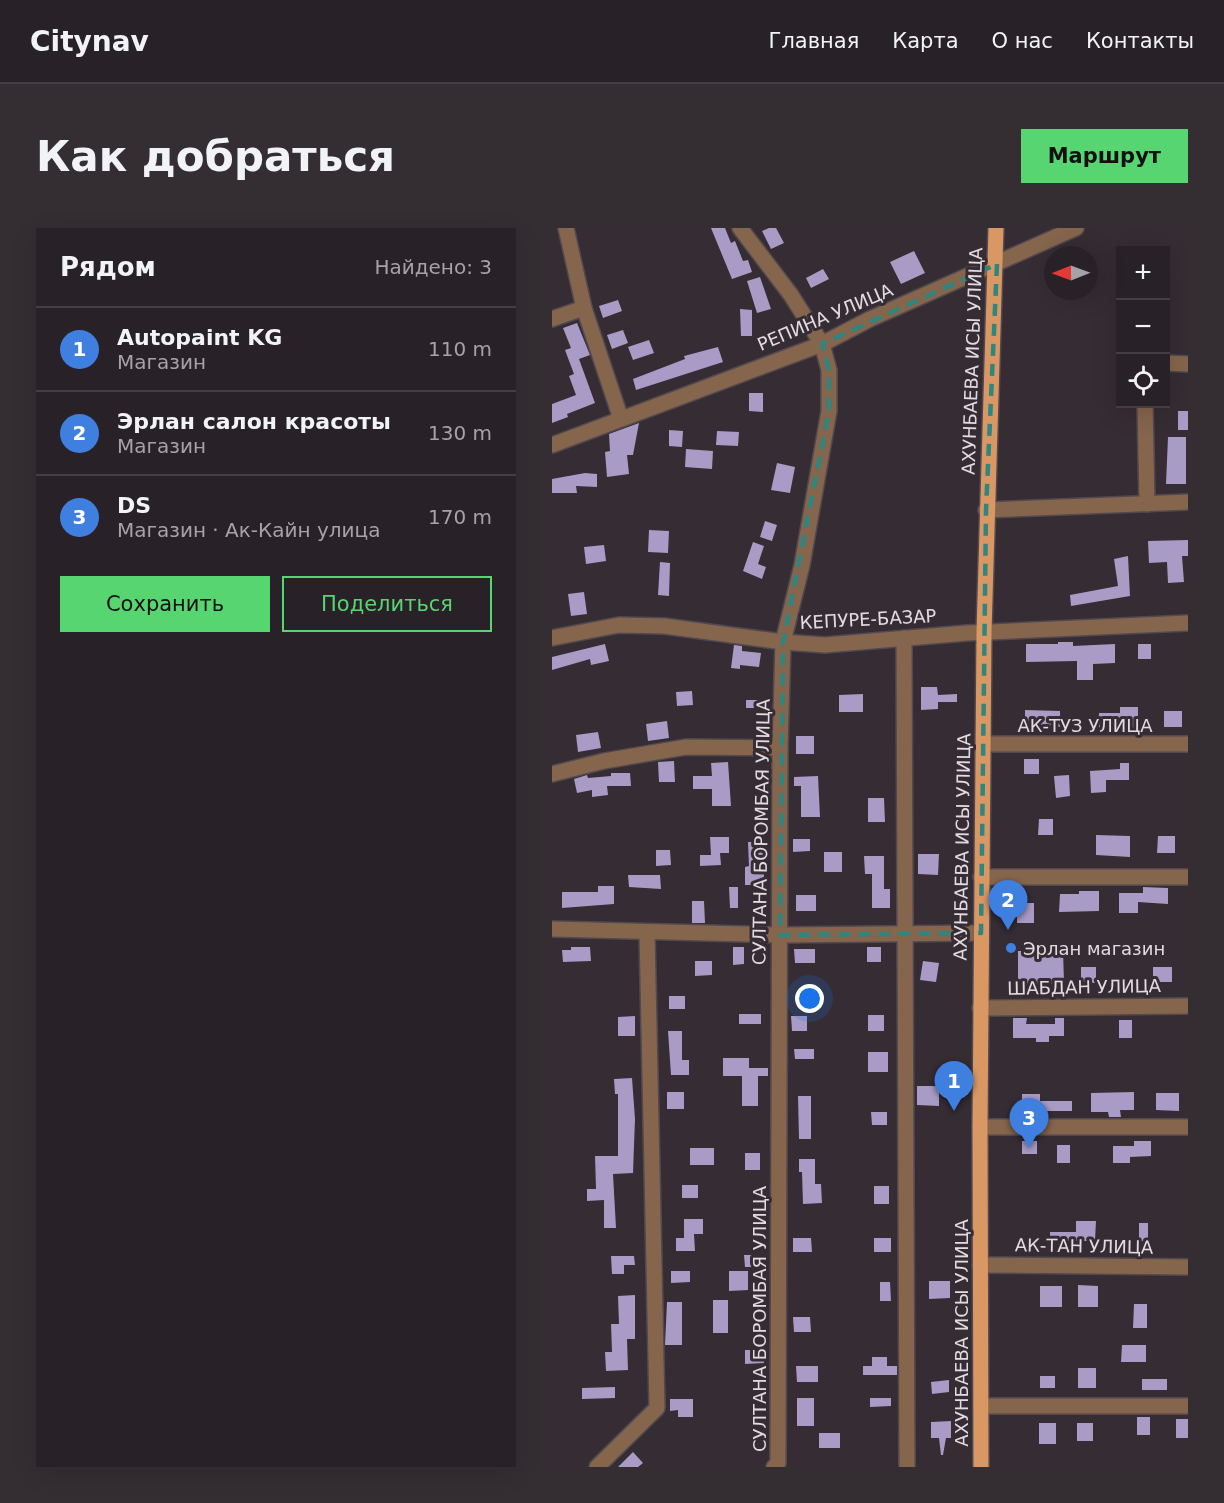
<!DOCTYPE html>
<html lang="ru">
<head>
<meta charset="utf-8">
<style>
	body { margin:0; font-family:"DejaVu Sans",sans-serif; background:#342e33; color:#f1f3f6 }
	.controls { position:absolute; right:18px; top:18px; display:grid; overflow:hidden; border-radius:0px; box-shadow:0 6px 24px #0002 }
	.controls button { width:54px; height:54px; display:grid; place-items:center; padding:0; border:0; border-bottom:2px solid #443e44; background:#282127; color:#f1f3f6; font:30px sans-serif }
	.compass { position:absolute; left:492px; top:18px; width:54px; height:54px; border-radius:50%; background:#282127; box-shadow:0 6px 24px #0002; rotate:269deg }
	.you { position:absolute; left:258px; top:771px; width:21px; height:21px; margin:-15px; border:4px solid #fff; border-radius:50%; background:#1a73e8; box-shadow:0 0 0 9px #1a73e833 }
	.badge { display:grid; place-items:center; width:39px; height:39px; border-radius:50%; background:#57d570; color:#fff; font-size:20px; font-weight:700 }
	.pin { position:absolute; translate:-50% -50px; filter:drop-shadow(0 2px 3px #0008) }
	.pin::after { content:''; position:absolute; top:32px; width:21px; height:18px; background:inherit; clip-path:polygon(0 0,100% 0,50% 100%) }
	.list { margin:0; padding:0; list-style:none }
	h2 { display:flex; justify-content:space-between; align-items:center; height:78px; margin:0; padding:0 24px; font-size:26px }
	h2 small { font-size:20px; font-weight:400; color:#a5a3a7 }
	.list li { display:grid; grid-template-columns:39px 1fr auto; gap:18px; align-items:center; box-sizing:border-box; height:84px; padding:0 24px; border-top:2px solid #443e44 }
	.list b { display:block; font-size:22px; white-space:nowrap }
	.list p { margin:0; font-size:20px; white-space:nowrap; color:#a5a3a7 }
	.list em { font-size:20px; font-style:normal; color:#a5a3a7 }
	.actions { display:flex; gap:12px; padding:18px 24px }
	.actions a { flex:1; padding:14px 0; border:2px solid #57d570; border-radius:0px; text-align:center; font-size:21px; color:#57d570 }
	.actions .main { background:#57d570; color:#111 }
	.icon { flex:none; width:33px; height:33px; fill:none; stroke:currentColor; stroke-width:2; stroke-linecap:round; stroke-linejoin:round }
	.map { position:relative; flex:none; width:636px; height:1239px; overflow:hidden; border-radius:0px }
	header { display:flex; align-items:center; gap:36px; box-sizing:border-box; height:84px; padding:0 30px; background:#282127; border-bottom:2px solid #443e44 }
	header strong { font-size:28px }
	nav { display:flex; gap:33px; margin-inline-start:auto; font-size:21px }
	.intro { display:flex; align-items:center; justify-content:space-between; box-sizing:border-box; height:144px; padding:0 36px }
	h1 { margin:0; font-size:42px }
	.button { padding:15px 27px; border-radius:0px; background:#57d570; color:#111; font-size:21px; font-weight:700 }
	main { display:flex; gap:36px; padding:0 36px }
	aside { flex:1; background:#282127; border-radius:0px; box-shadow:0 6px 24px #0002 }
	.map>svg:first-child { display:block }
	.building { fill:#a89bc5 }
	.lines { fill:none; stroke-linecap:round; stroke-linejoin:round }
	.minor-casing { stroke:#514850; stroke-width:18 }
	.major-casing { stroke:#514850; stroke-width:18 }
	.minor { stroke:#85654c; stroke-width:15 }
	.major { stroke:#d99763; stroke-width:15 }
	.marked { fill:none; stroke:#2f857f; stroke-width:4.5; stroke-dasharray:12 8; stroke-linejoin:round }
	.shop-dot { fill:#3f7fe0; stroke:#352c34; stroke-width:2 }
	.labels { text-anchor:middle; dominant-baseline:central; stroke-width:6; stroke-linejoin:round; paint-order:stroke }
	.street-label { font-size:18px; fill:#e2dce2; stroke:#352c34 }
	.poi-label { font-size:18px; fill:#e2dce2; stroke:#352c34; text-anchor:start }
</style>
</head>
<body>
<header>
<strong>Citynav</strong>
<nav><a>Главная</a><a>Карта</a><a>О нас</a><a>Контакты</a></nav>
</header>
<div class="intro"><h1>Как добраться</h1><a class="button">Маршрут</a></div>
<main>
<aside>
<h2>Рядом<small>Найдено: 3</small></h2>
<ul class="list">
<li><span class="badge" style="background:#3f7fe0">1</span><div><b>Autopaint KG</b><p>Магазин</p></div><em>110 m</em></li>
<li><span class="badge" style="background:#3f7fe0">2</span><div><b>Эрлан салон красоты</b><p>Магазин</p></div><em>130 m</em></li>
<li><span class="badge" style="background:#3f7fe0">3</span><div><b>DS</b><p>Магазин · Ак-Кайн улица</p></div><em>170 m</em></li>
</ul>
<div class="actions"><a class="main">Сохранить</a><a>Поделиться</a></div>
</aside>
<div class="map">
<svg width="636" height="1239" viewBox="0 0 636 1239">
	<rect width="100%" height="100%" fill="#352c34"/>
	<g class="building">
		<path d="M159,0H173L179,15L183,13L191,33L196,32L200,44L180,51Z"/>
		<path d="M217,0H224L232,15L219,21L210,3Z"/>
		<path d="M362,23L373,45L349,56L338,34Z"/>
		<path d="M271,41L277,51L259,60L254,50Z"/>
		<path d="M208,49L219,81L205,85L195,53Z"/>
		<path d="M66,72L70,83L51,90L47,78Z"/>
		<path d="M188,81L200,82V108H189Z"/>
		<path d="M25,95L38,127L27,131L43,175L15,186L16,189L0,195V176L24,167L17,148L22,146L13,122L19,120L11,100Z"/>
		<path d="M71,102L76,115L60,121L55,107Z"/>
		<path d="M97,112L102,125L81,132L76,119Z"/>
		<path d="M166,119L171,134L84,162L81,151L133,131L132,128Z"/>
		<path d="M197,165H211V184L197,183Z"/>
		<rect x="626" y="183" width="10" height="19"/>
		<path d="M87,195L81,227H75L77,246L55,249L53,224L58,223L57,206Z"/>
		<path d="M117,202L131,203L130,219L117,218Z"/>
		<path d="M165,203L187,204L186,218L164,217Z"/>
		<path d="M616,209H634V256H614Z"/>
		<path d="M134,221L161,223L160,241L133,239Z"/>
		<path d="M225,235L243,239L238,265L219,262Z"/>
		<path d="M33,245L45,246V259L24,258L25,265H0V251Z"/>
		<path d="M213,293L225,297L220,313L208,309Z"/>
		<path d="M97,302L117,303L116,325L96,324Z"/>
		<path d="M636,312V328H630L632,354L616,355L615,334L597,335L596,313Z"/>
		<path d="M201,314L212,318L206,336L214,339L210,351L191,343Z"/>
		<path d="M52,317L54,333L34,336L32,319Z"/>
		<path d="M576,328L578,368L519,378L518,367L566,358L562,331Z"/>
		<path d="M108,334L118,335L117,368L106,367Z"/>
		<path d="M32,364L35,386L19,388L16,366Z"/>
		<path d="M506,414H521V418L563,416V435L541,436V452H525V433L474,434V416H506Z"/>
		<path d="M53,416L57,433L39,437L38,431L0,442V429Z"/>
		<rect x="586" y="416" width="13" height="15"/>
		<path d="M182,417L190,418V423L209,425L207,439L188,437V441L179,440Z"/>
		<path d="M369,459H385L386,467L405,466V474H386V481L369,482Z"/>
		<path d="M140,463L141,477L125,478L124,464Z"/>
		<path d="M311,466V484H287V467Z"/>
		<rect x="194" y="472" width="22" height="8"/>
		<path d="M568,479H586V503L546,499L547,485H568Z"/>
		<path d="M473,482L508,483V499L473,497Z"/>
		<rect x="612" y="483" width="18" height="16"/>
		<path d="M115,493L117,510L96,513L94,496Z"/>
		<path d="M46,504L49,520L26,524L24,507Z"/>
		<rect x="244" y="508" width="18" height="18"/>
		<rect x="472" y="531" width="15" height="15"/>
		<path d="M122,533L123,554H107L106,534Z"/>
		<path d="M176,534L179,578H160V561H141V548H160L159,535Z"/>
		<path d="M568,535H577V552H554V564L539,565L538,543L568,541Z"/>
		<path d="M59,545H78L79,558H55L56,567L40,569V562L25,565L22,551L35,547L36,550L59,548Z"/>
		<path d="M517,547L518,568L504,570L502,548Z"/>
		<path d="M266,548L268,589H249V558H242V549Z"/>
		<path d="M316,570H332L333,594H316Z"/>
		<path d="M487,591H501V607H486Z"/>
		<path d="M544,607L578,608V629L544,627Z"/>
		<path d="M606,608H623V625H605Z"/>
		<path d="M158,609H177V625H168L169,637L148,638V627H159Z"/>
		<path d="M241,611H258V623L241,624Z"/>
		<path d="M196,614H212V657H193V639L197,638Z"/>
		<path d="M104,622H118L119,637L104,638Z"/>
		<rect x="272" y="624" width="18" height="20"/>
		<path d="M366,626H387L386,647L366,646Z"/>
		<path d="M312,628H332V661H338V680H320V646H313Z"/>
		<path d="M76,647H108L109,661L77,659Z"/>
		<path d="M46,658H62V676L10,680V664H46Z"/>
		<path d="M177,659H186V680H178Z"/>
		<path d="M591,659L616,660V676L586,674V685H567V665H591Z"/>
		<path d="M527,663H547V683L507,684L508,666H527Z"/>
		<rect x="244" y="667" width="20" height="16"/>
		<path d="M140,673H152L153,695H140Z"/>
		<rect x="465" y="675" width="17" height="20"/>
		<path d="M19,719H38L39,733L11,734L10,722H19Z"/>
		<path d="M181,719H192V736L181,737Z"/>
		<rect x="315" y="719" width="14" height="15"/>
		<path d="M242,721H263V735H243Z"/>
		<path d="M466,723H511L512,755L466,758Z"/>
		<path d="M143,733H160V747L143,748Z"/>
		<path d="M371,733L387,735L384,754L368,752Z"/>
		<path d="M529,739H544V755L529,754Z"/>
		<rect x="601" y="739" width="19" height="15"/>
		<rect x="117" y="768" width="16" height="13"/>
		<rect x="187" y="786" width="22" height="10"/>
		<rect x="316" y="787" width="16" height="16"/>
		<path d="M83,788V808H66V789Z"/>
		<path d="M239,788H255V803H240Z"/>
		<path d="M461,790H475L474,796H503V790H512V808H497V814H484V810H461Z"/>
		<rect x="567" y="792" width="13" height="18"/>
		<path d="M116,803H130V832H137V847H119Z"/>
		<path d="M242,821H262V831H243Z"/>
		<rect x="316" y="824" width="20" height="20"/>
		<path d="M171,830H197V840H216V848H206V878H190V848H171Z"/>
		<path d="M80,850L83,891L81,945L61,946L64,1000H52V972L35,973V961H44L43,928H66V866H63L62,851Z"/>
		<path d="M365,858H387V878L365,877Z"/>
		<rect x="115" y="864" width="17" height="17"/>
		<path d="M582,864V882H568L569,889H557L556,884H539V865Z"/>
		<path d="M604,865H627V883L604,882Z"/>
		<path d="M470,866H488V873H520V883H488V888H470Z"/>
		<path d="M246,868H259V911H247Z"/>
		<path d="M319,884H335V897H320Z"/>
		<rect x="470" y="913" width="15" height="13"/>
		<path d="M582,913H599V928L578,929V935H561V918H582Z"/>
		<rect x="505" y="917" width="13" height="18"/>
		<rect x="138" y="920" width="24" height="17"/>
		<rect x="193" y="925" width="15" height="17"/>
		<path d="M247,931H263V956H269L270,975L251,976L250,944H247Z"/>
		<rect x="130" y="957" width="16" height="13"/>
		<rect x="322" y="958" width="15" height="18"/>
		<path d="M132,991H151V1006H142L143,1023H124V1010H132Z"/>
		<path d="M524,993H544L543,1013H498V1004H524Z"/>
		<path d="M587,995H596V1014L587,1013Z"/>
		<path d="M241,1010H259L260,1024H241Z"/>
		<rect x="322" y="1010" width="17" height="14"/>
		<path d="M192,1027H210V1039H193Z"/>
		<path d="M59,1028H82L83,1037H72V1046H60Z"/>
		<path d="M119,1043H138V1054L119,1055Z"/>
		<path d="M177,1043H196V1062L177,1063Z"/>
		<path d="M377,1053H398V1070L377,1071Z"/>
		<path d="M328,1054H338L339,1073H328Z"/>
		<path d="M526,1057L546,1058V1079H526Z"/>
		<rect x="488" y="1058" width="22" height="21"/>
		<path d="M83,1067V1111H75L76,1142L54,1143L53,1124H60L59,1096H67L66,1068Z"/>
		<rect x="161" y="1072" width="15" height="33"/>
		<path d="M115,1074H130V1117H113Z"/>
		<path d="M582,1076H595V1100H581Z"/>
		<path d="M241,1089H258L259,1104H242Z"/>
		<path d="M570,1117H594V1134H569Z"/>
		<path d="M193,1122H212V1135L193,1136Z"/>
		<path d="M320,1129H335V1138H345V1147H311V1138H320Z"/>
		<path d="M244,1138H266V1154H245Z"/>
		<rect x="526" y="1140" width="18" height="20"/>
		<rect x="488" y="1148" width="15" height="12"/>
		<rect x="590" y="1151" width="25" height="11"/>
		<path d="M397,1152V1164L380,1166L379,1154Z"/>
		<path d="M63,1159V1170L30,1171V1160Z"/>
		<rect x="245" y="1170" width="17" height="28"/>
		<path d="M318,1170H339V1178L318,1179Z"/>
		<path d="M118,1171H141V1189H126V1182L118,1183Z"/>
		<rect x="585" y="1189" width="13" height="18"/>
		<rect x="624" y="1191" width="12" height="19"/>
		<path d="M399,1193V1210H394L391,1227H389L387,1210H379V1194Z"/>
		<rect x="487" y="1195" width="17" height="21"/>
		<rect x="525" y="1195" width="16" height="18"/>
		<rect x="267" y="1205" width="21" height="15"/>
		<path d="M81,1224L91,1235L86,1239H66Z"/>
	</g>
	<g class="lines">
		<g class="minor-casing">
			<g id="minor">
				<path d="M14,0L32,80L69,191"/>
				<path d="M188,0L239,67L270,116L277,142V183L250,337L231,414L228,520L226,1235L222,1239"/>
				<path d="M0,91L32,80"/>
				<path d="M614,135L636,136"/>
				<path d="M593,176L595,276"/>
				<path d="M0,217L270,116L318,91L524,0"/>
				<path d="M434,282L636,274"/>
				<path d="M0,410L67,397L112,398L231,414L273,417L415,405L636,395"/>
				<path d="M352,410L355,1239"/>
				<path d="M431,516H636"/>
				<path d="M0,546L52,533L134,519L228,520"/>
				<path d="M429,649H636"/>
				<path d="M0,701L228,707L429,705"/>
				<path d="M428,780L636,778"/>
				<path d="M428,899H636"/>
				<path d="M428,1037L636,1039"/>
				<path d="M429,1178H636"/>
				<path d="M45,1239L105,1180L95,704"/>
			</g>
		</g>
		<g class="major-casing">
			<path id="major" d="M429,1239L428,899L432,404L444,0"/>
		</g>
		<use href="#minor" class="minor"/>
		<use href="#major" class="major"/>
	</g>
	<path class="marked" d="M445,36L434,282L429,705L228,707L231,414L277,183V142L270,116Z"/>
	<circle class="shop-dot" cx="459" cy="720" r="6"/>
	<g class="labels">
		<g class="street-label">
			<text transform="translate(273 89) rotate(-23)">РЕПИНА УЛИЦА</text>
			<text transform="translate(420 133) rotate(-88)">АХУНБАЕВА ИСЫ УЛИЦА</text>
			<text transform="translate(316 391) rotate(-3)">КЕПУРЕ-БАЗАР</text>
			<text x="533" y="497">АК-ТУЗ УЛИЦА</text>
			<text transform="translate(209 604) rotate(-89)">СУЛТАНА БОРОМБАЯ УЛИЦА</text>
			<text transform="translate(410 619) rotate(-89)">АХУНБАЕВА ИСЫ УЛИЦА</text>
			<text transform="translate(532 759) rotate(-1)">ШАБДАН УЛИЦА</text>
			<text transform="translate(532 1018) rotate(1)">АК-ТАН УЛИЦА</text>
			<text transform="translate(207 1091) rotate(-90)">СУЛТАНА БОРОМБАЯ УЛИЦА</text>
			<text transform="translate(409 1105) rotate(-90)">АХУНБАЕВА ИСЫ УЛИЦА</text>
		</g>
		<g class="poi-label">
			<text x="471" y="720">Эрлан магазин</text>
		</g>
	</g>
</svg>
<div class="controls">
<button>+</button>
<button>−</button>
<button><svg class="icon" aria-label="locate" viewBox="0 0 24 24"><circle cx="12" cy="12" r="6"/><path d="M12 2v4M12 18v4M2 12h4M18 12h4"/></svg></button>
</div>
<svg class="compass" viewBox="-18 -18 36 36"><path d="M0-13l5 13h-10z" fill="#e53935"/><path d="M0 13l5-13h-10z" fill="#a5a3a7"/></svg>
<div class="you"></div>
<div class="pin badge" style="left:402px;top:883px;background:#3f7fe0">1</div>
<div class="pin badge" style="left:456px;top:702px;background:#3f7fe0">2</div>
<div class="pin badge" style="left:477px;top:920px;background:#3f7fe0">3</div>
</div>
</main>
</body>
</html>
